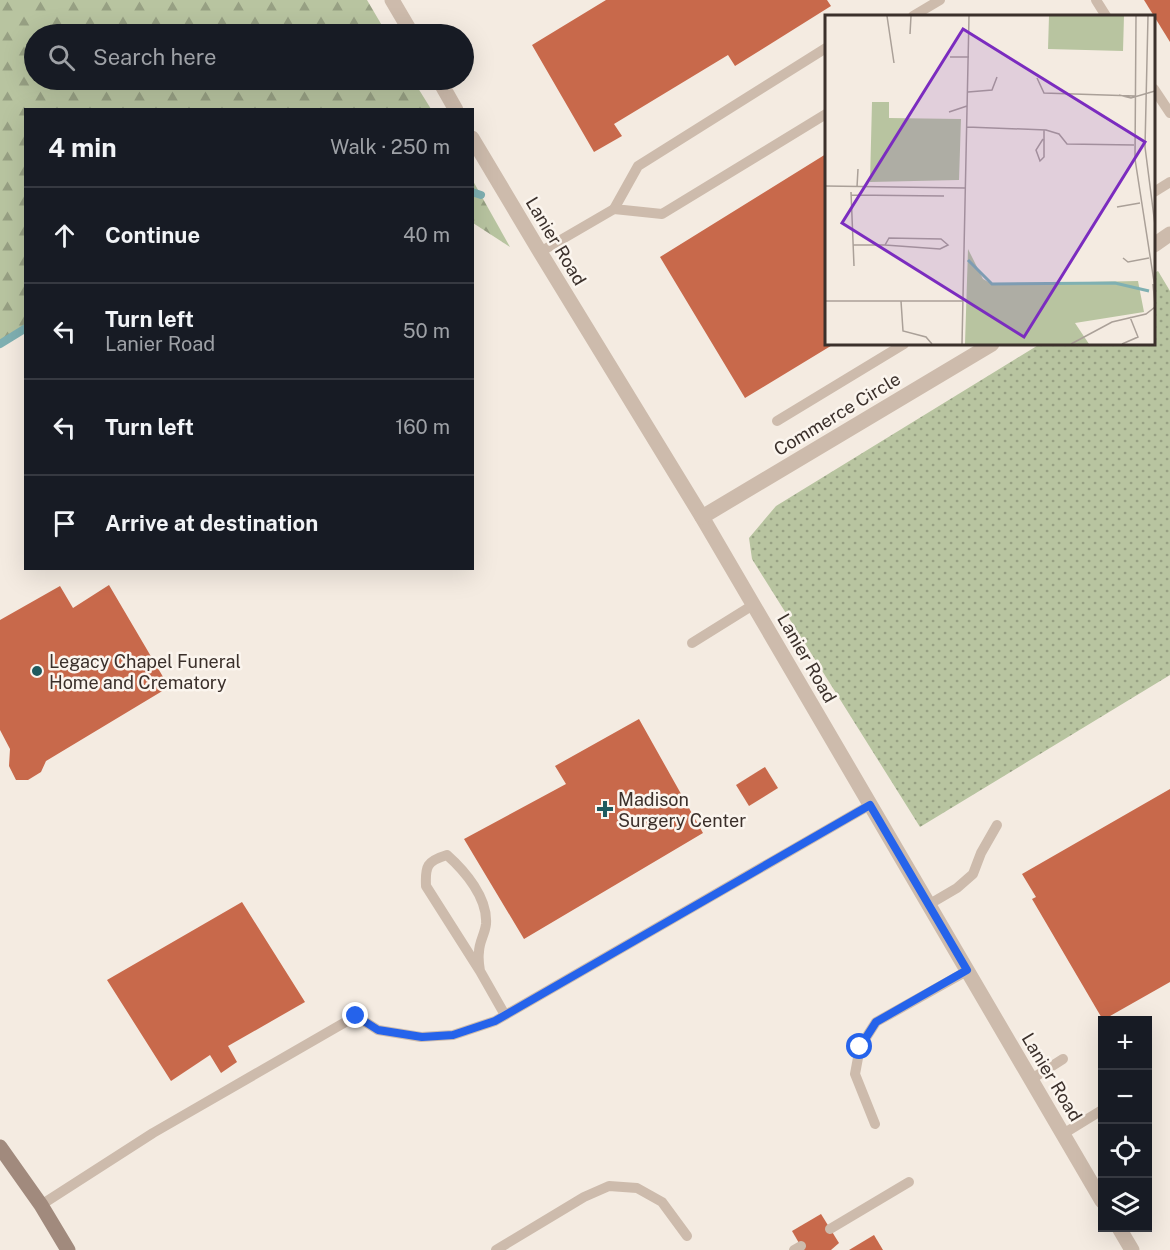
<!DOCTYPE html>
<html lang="en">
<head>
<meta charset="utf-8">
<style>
	body { margin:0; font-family:"Public Sans",sans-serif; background:#20242c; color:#f1f3f6 }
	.controls { position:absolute; right:18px; bottom:18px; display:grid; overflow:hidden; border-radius:0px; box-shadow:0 6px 24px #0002 }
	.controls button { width:54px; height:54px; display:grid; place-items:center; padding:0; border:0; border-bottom:2px solid #363941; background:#171b24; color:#f1f3f6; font:30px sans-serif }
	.stop { position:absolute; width:18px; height:18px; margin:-14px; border:4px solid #2563eb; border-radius:50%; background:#fff }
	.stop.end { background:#2563eb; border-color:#fff; box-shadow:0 2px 6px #0008 }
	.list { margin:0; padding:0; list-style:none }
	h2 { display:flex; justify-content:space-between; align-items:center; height:78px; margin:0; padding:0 24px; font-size:26px }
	h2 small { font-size:20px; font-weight:400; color:#9ea1a6 }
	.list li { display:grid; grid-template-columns:39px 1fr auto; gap:18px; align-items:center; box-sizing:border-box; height:96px; padding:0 24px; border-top:2px solid #363941 }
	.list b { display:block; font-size:22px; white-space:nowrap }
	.list p { margin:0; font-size:20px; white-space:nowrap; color:#9ea1a6 }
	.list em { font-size:20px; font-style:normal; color:#9ea1a6 }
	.icon { flex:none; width:33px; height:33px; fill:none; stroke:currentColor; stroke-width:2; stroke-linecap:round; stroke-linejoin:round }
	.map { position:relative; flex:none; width:1170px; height:1250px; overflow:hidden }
	.search { position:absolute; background:#171b24; box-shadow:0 6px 24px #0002; left:24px; top:24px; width:450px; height:66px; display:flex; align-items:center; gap:15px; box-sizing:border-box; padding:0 21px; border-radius:33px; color:#9ea1a6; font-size:22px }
	.panel { position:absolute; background:#171b24; box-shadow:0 6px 24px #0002; left:24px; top:108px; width:450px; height:462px; border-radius:0px }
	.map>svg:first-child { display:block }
	.grass { fill:url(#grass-dots) }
	.forest { fill:url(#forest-firs) }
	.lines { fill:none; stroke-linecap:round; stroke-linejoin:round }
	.stream { stroke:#7fb0b2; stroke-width:8 }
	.building { fill:#c8694b }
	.lane { stroke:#cdbbac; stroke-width:10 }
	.street { stroke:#cdbbac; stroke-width:15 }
	.secondary { stroke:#a18a7d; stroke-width:15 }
	.route { stroke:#2563eb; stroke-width:8 }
	.poi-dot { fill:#1f5a5e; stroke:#fbf5ee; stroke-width:2 }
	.labels { text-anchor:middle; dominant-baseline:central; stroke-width:5; stroke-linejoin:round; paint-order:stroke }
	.street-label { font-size:18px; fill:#3b302b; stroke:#fbf5ee }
	.poi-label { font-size:18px; fill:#3b302b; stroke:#fbf5ee; text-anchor:start }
	.inset-river { fill:none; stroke:#7fb0b2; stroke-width:3 }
	.inset-road { fill:none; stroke:#aaa098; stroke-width:1.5 }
	.view { fill:#7b2cbf; fill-opacity:0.15; stroke:#7b2cbf; stroke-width:3 }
	.inset-edge { fill:none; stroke:#3b302b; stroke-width:3 }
</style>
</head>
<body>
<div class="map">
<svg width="1170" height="1250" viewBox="0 0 1170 1250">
	<defs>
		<pattern id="grass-dots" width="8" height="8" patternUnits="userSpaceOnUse" patternTransform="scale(1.5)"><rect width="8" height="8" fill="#b8c4a0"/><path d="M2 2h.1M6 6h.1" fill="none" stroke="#97a083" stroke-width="1.8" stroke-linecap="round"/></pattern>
		<pattern id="forest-firs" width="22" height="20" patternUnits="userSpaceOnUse" patternTransform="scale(1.5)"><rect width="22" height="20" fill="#b8c4a0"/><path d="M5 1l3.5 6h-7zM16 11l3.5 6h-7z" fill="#97a083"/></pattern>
	</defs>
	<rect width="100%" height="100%" fill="#f4ebe1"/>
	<path class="grass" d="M1158,271L1170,291V675L920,827L752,559L749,538L776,506L1040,344H1154V273Z"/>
	<g class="forest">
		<path d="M0,0H367L387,34H34V80H413L431,109L26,110L25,330L0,347Z"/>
		<path d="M473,181L510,247L473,223Z"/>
	</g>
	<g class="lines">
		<g class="stream">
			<path d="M472,192L481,195"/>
			<path d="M0,344L26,328"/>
		</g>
	</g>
	<g class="building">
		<path d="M606,0H827L831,6L735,66L728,55L614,124L622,136L594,152L532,45Z"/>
		<path d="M1144,0H1170V42Z"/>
		<path d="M826,154V344H834L745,398L660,257Z"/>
		<path d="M109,585L169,687L46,761L41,772L28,780H16L9,766L10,749L0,730V620L60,586L73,608Z"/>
		<path d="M639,719L703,833L524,939L464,839L566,784L555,766Z"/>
		<path d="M765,767L778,788L749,806L736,785Z"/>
		<path d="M1170,789V982L1103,1020L1032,899L1036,897L1022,874Z"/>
		<path d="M242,902L305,1002L228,1046L237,1062L221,1073L210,1055L171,1081L107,980Z"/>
		<path d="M821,1214L839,1243L831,1250H803L792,1231Z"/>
		<path d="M874,1235L883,1250H849Z"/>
	</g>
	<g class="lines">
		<g class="lane">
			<path d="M1096,0L1106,16"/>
			<path d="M913,16L940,0"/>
			<path d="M826,48L638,166L614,209L662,214L826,114"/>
			<path d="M1154,89L1170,113"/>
			<path d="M1154,192L1170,182"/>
			<path d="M540,252L614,209"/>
			<path d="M777,421L904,344"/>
			<path d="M692,643L753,605"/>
			<path d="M928,905L957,888L973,874L981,853L997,825"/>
			<path d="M480,971C479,965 478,958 479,952C479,942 485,934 486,924C488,898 465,871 447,855C427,861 425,866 426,886L480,971L505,1015"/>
			<path d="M1030,1080L1063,1059"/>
			<path d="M875,1124L855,1074L860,1047L876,1022L967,971"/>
			<path d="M1063,1134L1102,1110"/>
			<path d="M41,1205L153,1133L356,1016L378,1030L421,1037L453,1035L495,1021L870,805"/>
			<path d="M830,1229L909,1182"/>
			<path d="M496,1250L584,1197L609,1186L637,1188L662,1202L687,1236"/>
			<path d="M794,1250L801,1246"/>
		</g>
		<g class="street">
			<path d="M392,0L412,34"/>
			<path d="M439,80L456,110"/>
			<path d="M472,138L540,252L702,517L1102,1201"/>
			<path d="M1154,245L1170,234"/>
			<path d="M702,517L992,344"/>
			<path d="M1119,1228L1132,1250"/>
		</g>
		<path class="secondary" d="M0,1147L41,1205L68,1250"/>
	</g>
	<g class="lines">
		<path class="route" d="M356,1016L378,1030L422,1037L453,1035L495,1021L870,805L967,970L876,1022L860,1047"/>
	</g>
	<g class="poi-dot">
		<circle cx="37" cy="671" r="6"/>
		<path d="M602 800h6v6h6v6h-6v6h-6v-6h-6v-6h6z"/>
	</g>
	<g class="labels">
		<g class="street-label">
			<text transform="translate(556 241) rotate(59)">Lanier Road</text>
			<text transform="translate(837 414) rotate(-31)">Commerce Circle</text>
			<text transform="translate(807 658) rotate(60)">Lanier Road</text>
			<text transform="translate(1052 1077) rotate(59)">Lanier Road</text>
		</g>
		<g class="poi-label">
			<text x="49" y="661">Legacy Chapel Funeral<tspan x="49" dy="21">Home and Crematory</tspan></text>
			<text x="618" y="799">Madison<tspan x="618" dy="21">Surgery Center</tspan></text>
		</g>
	</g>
	<g transform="translate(825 15)">
		<rect width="330" height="330" fill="#f4ebe1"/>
		<path d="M224,1H299L298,36L223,34ZM47,87H64V103L136,104L134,165L45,167Z" fill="#b8c4a0"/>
		<path d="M143,234L158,264L167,269L313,266L319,297L250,308L264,329H140Z" fill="#b8c4a0"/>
		<path class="inset-river" d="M143,245L167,269L290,268L324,276"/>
		<path class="inset-road" d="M62,1L69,48M311,1L310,144L330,273M323,1L320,132L330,210M85,19L86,1M125,42H144M212,63L219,78L310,81M143,77L167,75L172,62M294,80L306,83L330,76M124,97L142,91M142,112L221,115L234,119L242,129L309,130M218,124L211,135L215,146L219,142V115M0,171L140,173M32,172L33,154M26,177L29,251M26,180L119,181M292,192L315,188M28,230H60L64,223L116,224L123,230L115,234L60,230M298,243L303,247L324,243M328,269L330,290M0,286H138M76,286L78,316L101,322L107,329M137,329L144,1M246,329L287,307L321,299L330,292M297,329L313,322L305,302"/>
		<path class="view" d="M138,14L320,127L199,322L17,208Z"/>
		<rect width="330" height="330" class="inset-edge"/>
	</g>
</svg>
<div class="controls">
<button>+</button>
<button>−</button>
<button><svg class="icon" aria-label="locate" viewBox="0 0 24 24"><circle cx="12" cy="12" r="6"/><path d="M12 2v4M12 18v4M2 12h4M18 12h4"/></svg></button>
<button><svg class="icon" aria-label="layers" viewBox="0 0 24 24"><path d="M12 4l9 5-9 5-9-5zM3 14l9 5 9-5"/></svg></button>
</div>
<div class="stop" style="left:860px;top:1047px"></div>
<div class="stop end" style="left:356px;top:1016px"></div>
<div class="search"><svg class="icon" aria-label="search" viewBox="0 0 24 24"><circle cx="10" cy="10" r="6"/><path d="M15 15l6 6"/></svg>Search here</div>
<section class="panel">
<h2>4 min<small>Walk · 250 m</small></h2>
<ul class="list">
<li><svg class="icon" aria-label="ahead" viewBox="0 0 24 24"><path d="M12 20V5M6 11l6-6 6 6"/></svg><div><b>Continue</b></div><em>40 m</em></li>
<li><svg class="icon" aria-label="left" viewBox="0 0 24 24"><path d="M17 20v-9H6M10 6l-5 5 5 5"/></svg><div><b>Turn left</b><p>Lanier Road</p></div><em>50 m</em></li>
<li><svg class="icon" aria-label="left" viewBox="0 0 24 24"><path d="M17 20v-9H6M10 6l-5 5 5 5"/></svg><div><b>Turn left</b></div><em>160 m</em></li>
<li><svg class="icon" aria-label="arrive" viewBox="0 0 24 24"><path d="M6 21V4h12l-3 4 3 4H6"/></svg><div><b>Arrive at destination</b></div></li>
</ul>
</section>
</div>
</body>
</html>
